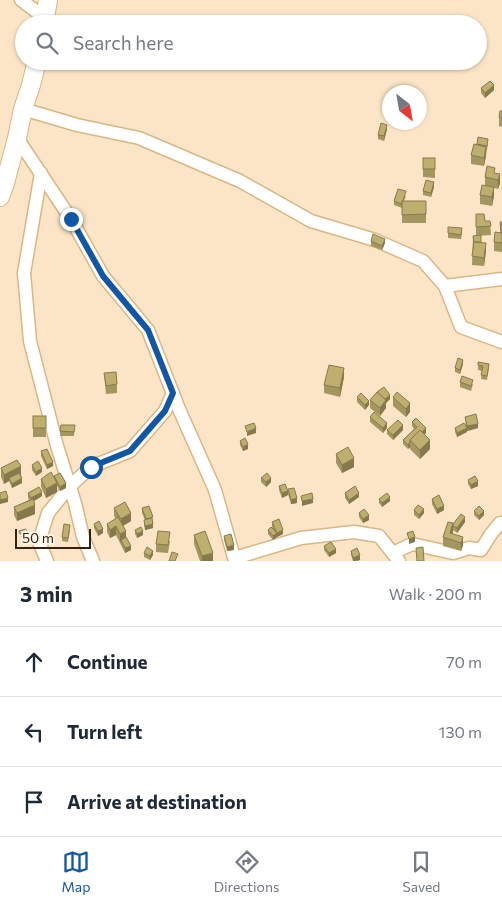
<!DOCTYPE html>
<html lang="en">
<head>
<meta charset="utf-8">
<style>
	body { margin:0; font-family:Commissioner,sans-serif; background:#f2f2f3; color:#1f2937 }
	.compass { position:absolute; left:382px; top:85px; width:45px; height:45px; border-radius:50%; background:#fff; box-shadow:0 1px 4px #0004; rotate:149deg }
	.scale { position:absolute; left:15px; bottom:12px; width:76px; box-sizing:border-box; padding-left:5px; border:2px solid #32240f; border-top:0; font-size:14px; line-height:18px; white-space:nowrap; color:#32240f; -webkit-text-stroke:4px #fcf5ea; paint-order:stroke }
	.stop { position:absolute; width:15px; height:15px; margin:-11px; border:4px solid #1256a6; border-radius:50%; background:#fff }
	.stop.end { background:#1256a6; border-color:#fff; box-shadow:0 1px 5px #0008 }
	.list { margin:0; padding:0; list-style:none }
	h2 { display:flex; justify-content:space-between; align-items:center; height:65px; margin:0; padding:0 20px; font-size:21px }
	h2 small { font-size:16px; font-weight:400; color:#747a83 }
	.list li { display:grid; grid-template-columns:32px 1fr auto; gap:15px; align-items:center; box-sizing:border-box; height:70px; padding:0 20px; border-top:1px solid #e0e1e3 }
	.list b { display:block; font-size:19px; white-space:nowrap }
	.list em { font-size:16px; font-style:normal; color:#747a83 }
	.icon { flex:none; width:28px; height:28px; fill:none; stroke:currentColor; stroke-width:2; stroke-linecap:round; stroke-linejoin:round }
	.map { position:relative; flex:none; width:502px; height:561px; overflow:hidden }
	.search { position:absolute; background:#fff; box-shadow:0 1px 4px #0004; left:15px; right:15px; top:15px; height:55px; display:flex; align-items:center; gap:12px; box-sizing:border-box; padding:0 18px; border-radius:28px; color:#747a83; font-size:19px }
	.sheet { height:275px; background:#fff }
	nav { display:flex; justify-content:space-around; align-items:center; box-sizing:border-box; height:70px; border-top:1px solid #e0e1e3; background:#fff; font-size:14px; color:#747a83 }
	nav a { display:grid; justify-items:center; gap:2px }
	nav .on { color:#1256a6 }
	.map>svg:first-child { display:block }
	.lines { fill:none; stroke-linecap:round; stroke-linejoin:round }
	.street-casing { stroke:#dab683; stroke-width:15 }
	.secondary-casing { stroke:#dab683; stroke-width:20 }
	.street { stroke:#fff; stroke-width:12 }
	.secondary { stroke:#fff; stroke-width:18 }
	.wall { fill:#a4965f }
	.shaded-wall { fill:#867a4d }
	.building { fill:#bfaf6e; stroke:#867a4d }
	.route { stroke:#1256a6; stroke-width:6 }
</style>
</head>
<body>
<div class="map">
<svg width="502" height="561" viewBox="0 0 502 561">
	<rect width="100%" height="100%" fill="#fbe5c6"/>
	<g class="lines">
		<g class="street-casing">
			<g id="street">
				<path d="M21,0L45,18"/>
				<path d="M23,109L77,125L139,138L240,181L311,221L375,240L423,261L445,286L461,327L502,342"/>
				<path d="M17,138L71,219L103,276L148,330L179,409L215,490L235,561"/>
				<path d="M41,173L24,273L30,341L57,446L75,503L83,537L93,561"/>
				<path d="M445,286L502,279"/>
				<path d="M393,553L412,544L453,553L469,548L481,550L491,534L500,523H502"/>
				<path d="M235,558L301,538L354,532L379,536L399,561"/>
				<path d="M47,561L39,542L48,513L70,486L91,467L130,451L165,411L173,393"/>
			</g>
		</g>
		<g class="secondary-casing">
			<g id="secondary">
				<path d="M44,24L48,0"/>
				<path d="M0,197L5,183L17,138L23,109L31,85L37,61"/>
			</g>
		</g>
		<use href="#street" class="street"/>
		<use href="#secondary" class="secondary"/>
	</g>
	<g class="wall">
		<path d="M481,88L494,90L485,98L481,93Z"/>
		<path d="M502,111V127L499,126V117Z"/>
		<path d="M387,129L384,141L378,139V135Z"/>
		<path d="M477,144H488L484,166L471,164V155Z"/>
		<path d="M423,158H435V178L423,177Z"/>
		<path d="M495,173L500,183L498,189L494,188V196L492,206L480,204V195L485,185V177Z"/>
		<path d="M434,187L431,197L423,195V191Z"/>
		<path d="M406,196L404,201H426V223H402V208L394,205V201Z"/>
		<path d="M476,214L485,221H490L491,235L476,236Z"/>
		<path d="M500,222H502V252L494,251V242L501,233Z"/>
		<path d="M448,233H462L461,239L448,238Z"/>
		<path d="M473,236L481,242L486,251L484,266L472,265Z"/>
		<path d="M371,241L385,243L382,250L371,246Z"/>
		<path d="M463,364L460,374L455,372V368Z"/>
		<path d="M478,365L489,368L487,380L481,379L482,371L478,370Z"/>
		<path d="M104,373L117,384V393L106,394Z"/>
		<path d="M344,377L340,397L324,393V385Z"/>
		<path d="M460,382L473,384L471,391L460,387Z"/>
		<path d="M357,397L369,405L365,410L357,402Z"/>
		<path d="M393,397L410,412L406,417L393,406Z"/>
		<path d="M390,399L386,403V408L380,416L370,408V400Z"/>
		<path d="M33,416L46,428V437H33Z"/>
		<path d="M370,417L387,428L383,433L370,422Z"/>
		<path d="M465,417L478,428L467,431V429V432L457,437L455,432V428L466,427Z"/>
		<path d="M412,422L426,433L424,434L430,449L420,459L410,449V447L408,449L403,444V440L414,429L412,426Z"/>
		<path d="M61,425H75L74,436H60Z"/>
		<path d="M387,430H403L393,440L387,434Z"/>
		<path d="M240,441L248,449L243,451L240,445Z"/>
		<path d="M41,451L53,466L47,469L41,456Z"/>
		<path d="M336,454L354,467L342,473L336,463Z"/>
		<path d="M32,465L42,472L36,476L32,470Z"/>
		<path d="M1,468L21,475L22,483L12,488L9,481L4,484L1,477Z"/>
		<path d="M54,477L66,488L60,491L57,486V492L46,498L41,487V479Z"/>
		<path d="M261,478L271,482L266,487L261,482Z"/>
		<path d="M468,480L478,486L471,489L468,484Z"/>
		<path d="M279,486L288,491L297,503L291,504L288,494V495L282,498L279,490Z"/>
		<path d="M28,493L42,496L34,501L35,514L17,521L14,515V507L29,500L28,498Z"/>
		<path d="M345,493L359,497L349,504L345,498Z"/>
		<path d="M379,499L390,501L382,507L379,503Z"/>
		<path d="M432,499L444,510L437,514L432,504Z"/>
		<path d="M114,508L131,521L123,526L126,537L131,550L125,553L116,535L110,538L107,532V524L116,519L114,516Z"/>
		<path d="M142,508L153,521V528L145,530L144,525L145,520L142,513Z"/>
		<path d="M414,510L424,513L419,519L414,515Z"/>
		<path d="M474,511L484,515L479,520L474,515Z"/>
		<path d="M359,513L369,520L363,523L359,517Z"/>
		<path d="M272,522L283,534L277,537V536V537L273,540L268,534V530L273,529L272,527Z"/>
		<path d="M465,522L457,533L453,530V534L463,545L461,551L443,546V537L453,523Z"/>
		<path d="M94,524L103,533L98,536L94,528Z"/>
		<path d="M70,530L68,542L62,541V537Z"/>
		<path d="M135,530L143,535L137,538L135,534Z"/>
		<path d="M194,535L213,561H200L194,544Z"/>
		<path d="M224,536L234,550L227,551L224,540Z"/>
		<path d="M170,541L168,553L156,552V544Z"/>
		<path d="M324,546L336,553L329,557L324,550Z"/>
		<path d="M351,551L360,560L357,561H353L351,555Z"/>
		<path d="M144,553L153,555L150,560L144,557Z"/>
	</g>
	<g class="shaded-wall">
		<path d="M494,85V90L485,98V93Z"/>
		<path d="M387,125V129L384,141V136Z"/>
		<path d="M486,147V156L484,166V158Z"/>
		<path d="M500,174V183L498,189V180Z"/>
		<path d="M434,182V187L431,197V193Z"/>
		<path d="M494,187V196L492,206V197Z"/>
		<path d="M385,239V243L382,250V246Z"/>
		<path d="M486,243V251L484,266V258Z"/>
		<path d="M463,360V364L460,374V370Z"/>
		<path d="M344,368V377L340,397V388Z"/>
		<path d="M390,395V399L386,403V408L380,416V408L383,400Z"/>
		<path d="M369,401V405L365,410V405Z"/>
		<path d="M410,403V412L406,417V409Z"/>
		<path d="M387,423V428L383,433V428Z"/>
		<path d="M478,424V428L467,431V426Z"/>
		<path d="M403,425V430L393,440V435Z"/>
		<path d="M256,428V433L247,436V432Z"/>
		<path d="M426,428V433L422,437V432Z"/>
		<path d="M467,428V432L457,437V433Z"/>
		<path d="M430,440V449L420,459V450Z"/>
		<path d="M410,442V447L408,449V445Z"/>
		<path d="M248,444V449L243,451V447Z"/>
		<path d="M354,458V467L342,473V465Z"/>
		<path d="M53,462V466L47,469V465Z"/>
		<path d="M21,466V475L10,480L9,478V481L4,484V475Z"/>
		<path d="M42,468V472L36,476V472Z"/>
		<path d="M22,478V483L12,488V484Z"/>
		<path d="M271,478V482L266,487V482Z"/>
		<path d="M478,481V486L471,489V485Z"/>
		<path d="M57,483V492L46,498V489Z"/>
		<path d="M66,483V488L60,491V487Z"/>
		<path d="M288,491V495L282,498V493Z"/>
		<path d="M42,492V496L31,503V498Z"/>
		<path d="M359,493V497L349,504V500Z"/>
		<path d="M390,497V501L382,507V503Z"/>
		<path d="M8,498V502L0,504V500Z"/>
		<path d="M297,498V503L291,504V500Z"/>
		<path d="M313,499V503L302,506V501Z"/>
		<path d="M35,505V514L17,521V513Z"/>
		<path d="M444,506V510L437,514V509Z"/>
		<path d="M424,509V513L419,519V515Z"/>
		<path d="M484,511V515L479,520V516Z"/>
		<path d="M131,513V521L121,527V519Z"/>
		<path d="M369,515V520L363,523V519Z"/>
		<path d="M465,517V522L457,533V528Z"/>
		<path d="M453,523V532L451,540L450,533Z"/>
		<path d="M153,524V528L145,530V526Z"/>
		<path d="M116,526V535L110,538V530Z"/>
		<path d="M103,529V533L98,536V531Z"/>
		<path d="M283,530V534L277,537V533Z"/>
		<path d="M126,531V540H121L120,543V534Z"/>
		<path d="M143,531V535L137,538V534Z"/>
		<path d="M277,533V537L273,540V536Z"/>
		<path d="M28,534V538L21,541V536Z"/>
		<path d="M415,537V542L409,544V539Z"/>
		<path d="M463,537V545L461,551V543Z"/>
		<path d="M234,545V550L227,551V547Z"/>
		<path d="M131,546V550L125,553V548Z"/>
		<path d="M336,549V553L329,557V553Z"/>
		<path d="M153,551V555L150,560V556Z"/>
		<path d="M213,553V561H202V556Z"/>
		<path d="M360,555V560L353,561V558Z"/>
	</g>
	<g class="building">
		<path d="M490,81L494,85L485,93L481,88Z"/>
		<path d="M500,111H502V118L499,117Z"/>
		<path d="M381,123L387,125L384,136L378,135Z"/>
		<path d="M478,137L488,139L487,146L477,144Z"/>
		<path d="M474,144L486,147L484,158L471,155Z"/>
		<rect x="423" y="158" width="12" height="11"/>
		<path d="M487,166L495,168L494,173L500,174L498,180L485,177Z"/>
		<path d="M426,180L434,182L431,193L423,191Z"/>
		<path d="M482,185L494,187L492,197L480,195Z"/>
		<path d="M398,189L406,191L403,201H402V204L394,201Z"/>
		<path d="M402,201H426V214L402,215Z"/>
		<path d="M476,214H484L485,221H490L491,226L476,227Z"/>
		<path d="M500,222H502V233H501Z"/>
		<path d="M448,227L462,228L461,235L448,233Z"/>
		<path d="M495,232L502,233V243L494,242Z"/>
		<path d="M373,234L385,239L382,246L371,241Z"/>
		<path d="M481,235V242H474L473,236Z"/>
		<path d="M474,242L486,243L484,258L472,256Z"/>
		<path d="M458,358L463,360L460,370L455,368Z"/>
		<path d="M478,362L489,364L487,376L481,375L483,366L478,365Z"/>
		<path d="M329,365L344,368L340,388L324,385Z"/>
		<path d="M116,372L117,384L106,386L104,373Z"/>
		<path d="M462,376L473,380L471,386L460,382Z"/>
		<path d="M384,387L390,395L385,399L377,392Z"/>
		<path d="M377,392L386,400L380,408L370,400Z"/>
		<path d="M397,392L410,403L406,409L393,397Z"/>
		<path d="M361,393L369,401L365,405L357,397Z"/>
		<path d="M374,412L387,423L383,428L370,417Z"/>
		<path d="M476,414L478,424L467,426L465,417Z"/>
		<rect x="33" y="416" width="13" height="12"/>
		<path d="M416,418L426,428L422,432L420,430L410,440V442L408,445L403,440L417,427L412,422Z"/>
		<path d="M398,420L403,425L393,435L387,430Z"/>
		<path d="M254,423L256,428L247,432L245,426Z"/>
		<path d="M464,423L467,428L457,433L455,428Z"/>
		<path d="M61,425H75L74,432L60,431Z"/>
		<path d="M420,430L430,440L420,450L410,440Z"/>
		<path d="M245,438L248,444L243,447L240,441Z"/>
		<path d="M348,447L354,458L342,465L336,454Z"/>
		<path d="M47,449L53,462L47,465L41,451Z"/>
		<path d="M17,460L21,466L4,475L1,468Z"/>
		<path d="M38,461L42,468L36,472L32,465Z"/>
		<path d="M51,472L57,483L46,489L41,479Z"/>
		<path d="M19,473L22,478L12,484L9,478Z"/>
		<path d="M60,473L66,483L60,487L54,476Z"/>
		<path d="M267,473L271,478L266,482L261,478Z"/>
		<path d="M475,476L478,481L471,485L468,480Z"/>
		<path d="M285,484L288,491L282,493L279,486Z"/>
		<path d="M355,486L359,493L349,500L345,493Z"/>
		<path d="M39,487L42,492L31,498L28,493Z"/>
		<path d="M294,488L297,498L291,500L288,489Z"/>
		<path d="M6,491L8,498L0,500V493Z"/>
		<path d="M312,493L313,499L302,501L301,496Z"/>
		<path d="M387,493L390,497L382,503L379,499Z"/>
		<path d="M439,495L444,506L437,509L432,499Z"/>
		<path d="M33,499L35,505L17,513L14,507Z"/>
		<path d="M125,502L131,513L121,519L114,508Z"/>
		<path d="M418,505L424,509L419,515L414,510Z"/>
		<path d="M149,506L153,517L146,519L142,508Z"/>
		<path d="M479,506L484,511L479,516L474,511Z"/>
		<path d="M364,509L369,515L363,519L359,513Z"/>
		<path d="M461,514L465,517L457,528L453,526V524Z"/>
		<path d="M118,517L126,531L120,534L116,526L110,530L107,524Z"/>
		<path d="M152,518L153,524L145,526L144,520Z"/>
		<path d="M279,519L283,530L277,533L272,522Z"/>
		<path d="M99,521L103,529L98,531L94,524Z"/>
		<path d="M448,522L453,523L450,533L463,537L461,543L443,537Z"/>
		<path d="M64,524L70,525L68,538L62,537Z"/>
		<path d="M141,527L143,531L137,534L135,530Z"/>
		<path d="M271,527L277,533L273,536L268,530Z"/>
		<path d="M26,529L28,534L21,536L19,531Z"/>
		<path d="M158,531L170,532L168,545L156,544Z"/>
		<path d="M205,531L213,553L202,556L194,535Z"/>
		<path d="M413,531L415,537L409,539L407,533Z"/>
		<path d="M231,534L234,545L227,547L224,536Z"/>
		<path d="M126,537L131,546L125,548L121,540Z"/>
		<path d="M331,542L336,549L329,553L324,546Z"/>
		<path d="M147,547L153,551L150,556L144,553Z"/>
		<path d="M423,547L424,561H417L416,548Z"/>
		<path d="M357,548L360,555L353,558L351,551Z"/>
		<path d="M172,552L178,554L175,561H169Z"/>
	</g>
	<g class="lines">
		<path class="route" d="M71,219L103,276L148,330L173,393L165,411L130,451L91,467"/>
	</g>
</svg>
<svg class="compass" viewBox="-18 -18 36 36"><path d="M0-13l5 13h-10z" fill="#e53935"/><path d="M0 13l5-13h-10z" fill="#747a83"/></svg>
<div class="scale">50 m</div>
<div class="stop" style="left:91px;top:467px"></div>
<div class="stop end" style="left:71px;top:219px"></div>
<div class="search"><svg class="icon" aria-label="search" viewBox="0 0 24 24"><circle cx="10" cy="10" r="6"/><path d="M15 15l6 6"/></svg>Search here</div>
</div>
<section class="sheet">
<h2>3 min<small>Walk · 200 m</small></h2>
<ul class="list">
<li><svg class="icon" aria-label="ahead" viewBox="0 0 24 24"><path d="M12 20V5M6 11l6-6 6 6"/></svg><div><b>Continue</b></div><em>70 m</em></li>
<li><svg class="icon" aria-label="left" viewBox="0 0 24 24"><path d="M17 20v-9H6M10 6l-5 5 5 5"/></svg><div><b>Turn left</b></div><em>130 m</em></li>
<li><svg class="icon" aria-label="arrive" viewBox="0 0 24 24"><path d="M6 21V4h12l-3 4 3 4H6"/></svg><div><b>Arrive at destination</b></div></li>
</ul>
</section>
<nav>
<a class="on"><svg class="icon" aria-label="map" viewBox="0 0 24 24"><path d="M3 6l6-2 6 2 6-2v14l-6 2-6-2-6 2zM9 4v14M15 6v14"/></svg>Map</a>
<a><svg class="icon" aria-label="directions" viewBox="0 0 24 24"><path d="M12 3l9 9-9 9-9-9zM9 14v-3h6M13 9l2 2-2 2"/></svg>Directions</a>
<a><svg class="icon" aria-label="saved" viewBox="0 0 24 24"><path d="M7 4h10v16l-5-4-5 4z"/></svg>Saved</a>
</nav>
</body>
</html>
